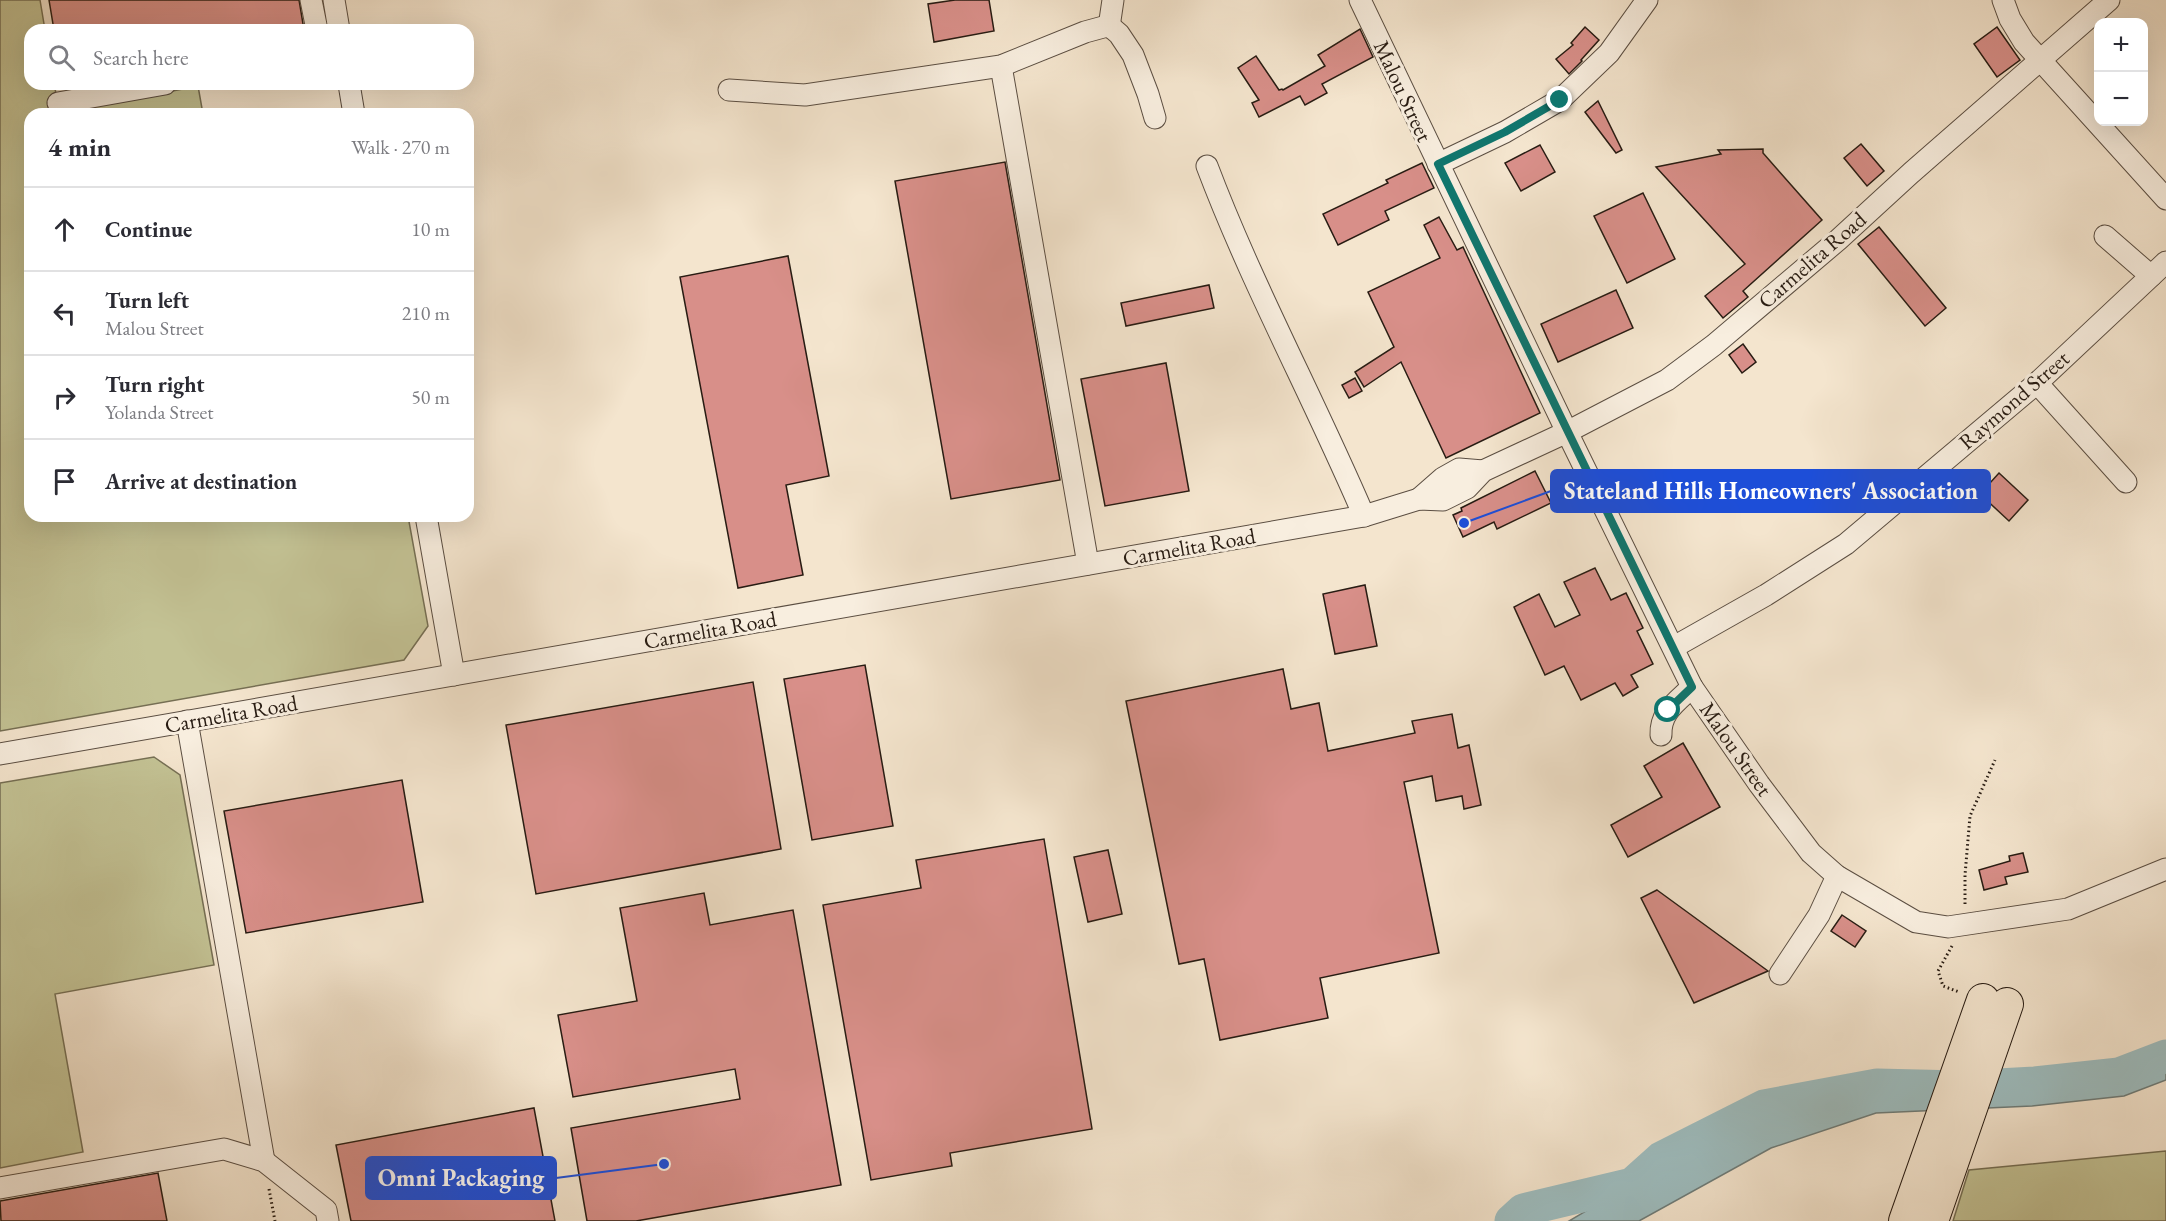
<!DOCTYPE html>
<html lang="en">
<head>
<meta charset="utf-8">
<style>
	body { margin:0; font-family:"EB Garamond",serif; background:#f2f2f3; color:#2b2b33 }
	.controls { position:absolute; right:18px; top:18px; display:grid; overflow:hidden; border-radius:12px; box-shadow:0 6px 24px #0002 }
	.controls button { width:54px; height:54px; display:grid; place-items:center; padding:0; border:0; border-bottom:2px solid #e1e1e2; background:#fff; color:#2b2b33; font:30px sans-serif }
	.stop { position:absolute; width:18px; height:18px; margin:-14px; border:4px solid #0f766e; border-radius:50%; background:#fff }
	.stop.end { background:#0f766e; border-color:#fff; box-shadow:0 2px 6px #0008 }
	.list { margin:0; padding:0; list-style:none }
	h2 { display:flex; justify-content:space-between; align-items:center; height:78px; margin:0; padding:0 24px; font-size:26px }
	h2 small { font-size:20px; font-weight:400; color:#7c7c81 }
	.list li { display:grid; grid-template-columns:39px 1fr auto; gap:18px; align-items:center; box-sizing:border-box; height:84px; padding:0 24px; border-top:2px solid #e1e1e2 }
	.list b { display:block; font-size:22px; white-space:nowrap }
	.list p { margin:0; font-size:20px; white-space:nowrap; color:#7c7c81 }
	.list em { font-size:20px; font-style:normal; color:#7c7c81 }
	.icon { flex:none; width:33px; height:33px; fill:none; stroke:currentColor; stroke-width:2; stroke-linecap:round; stroke-linejoin:round }
	.map { position:relative; flex:none; width:2166px; height:1221px; overflow:hidden }
	.search { position:absolute; background:#fff; box-shadow:0 6px 24px #0002; left:24px; top:24px; width:450px; height:66px; display:flex; align-items:center; gap:15px; box-sizing:border-box; padding:0 21px; border-radius:18px; color:#7c7c81; font-size:22px }
	.panel { position:absolute; background:#fff; box-shadow:0 6px 24px #0002; left:24px; top:108px; width:450px; height:414px; border-radius:18px }
	.map>svg:first-child { display:block }
	.green { fill:#c3c294; stroke:#766f54; stroke-width:1.5 }
	.water { fill:#9ebdbf; stroke:#6f7d7a; stroke-width:1.5 }
	.lines { fill:none; stroke-linecap:round; stroke-linejoin:round }
	.river { stroke:#9ebdbf; stroke-width:33 }
	.building { fill:#d88f89; stroke:#281c13; stroke-width:1.5 }
	.minor-casing { stroke:#5b4e42; stroke-width:23 }
	.highway-casing { stroke:#281c13; stroke-width:34 }
	.path { stroke:#281c13; stroke-width:3; stroke-dasharray:1.5 3; stroke-linecap:butt }
	.minor { stroke:#f8eedf; stroke-width:21 }
	.highway { stroke:#f4e5ce; stroke-width:32 }
	.route { stroke:#0f766e; stroke-width:8 }
	.labels { text-anchor:middle; dominant-baseline:central; stroke-width:6; stroke-linejoin:round; paint-order:stroke }
	.street-label { font-size:22px; fill:#281c13; stroke:#f8eedf }
	.leader { fill:none; stroke:#1d4ed8; stroke-width:2 }
	.callout-dot { fill:#1d4ed8; stroke:#f8eedf; stroke-width:2 }
	.callout { fill:#1d4ed8; stroke:#1d4ed8; stroke-width:2 }
	.callout-label { font-size:24px; text-anchor:middle; font-weight:bold; fill:#fff }
</style>
</head>
<body>
<div class="map">
<svg width="2166" height="1221" viewBox="0 0 2166 1221">
	<rect width="100%" height="100%" fill="#f4e5ce"/>
	<filter id="stains"><feTurbulence type="fractalNoise" baseFrequency=".00333" numOctaves="4"/><feColorMatrix values="0 0 0 0 .2 0 0 0 0 .09 0 0 0 0 .02 0 0 0 .5 -.17"/></filter>
	<radialGradient id="worn" r=".72"><stop offset=".6" stop-color="#630" stop-opacity="0"/><stop offset="1" stop-color="#630" stop-opacity=".3"/></radialGradient>
	<g class="green">
		<path d="M0,0H40L45,30H30V84H54L60,113L198,86L203,114H30V516H408L428,626L404,660L0,731Z"/>
		<path d="M154,757L180,775L214,965L55,994L83,1152L0,1168V783Z"/>
		<path d="M2166,1151V1221H1953L1969,1170Z"/>
	</g>
	<path class="water" d="M2166,1056V1080L2124,1096L2032,1106L1876,1113L1771,1148L1639,1221H1569L1632,1184L1661,1158L1764,1106L1877,1085L1961,1087L2035,1083L2118,1074Z"/>
	<g class="lines">
		<path class="river" d="M1511,1221L1523,1210L1632,1184L1661,1158L1764,1106L1877,1085L1961,1087L2035,1083L2119,1074L2166,1056"/>
	</g>
	<g class="building">
		<path d="M49,0H299L304,30H54Z"/>
		<path d="M955,0H989L994,31L934,42L928,4Z"/>
		<path d="M1585,27L1599,40L1581,60L1582,61L1569,74L1556,59L1573,45L1571,43Z"/>
		<path d="M1997,27L2020,60L1997,77L1974,44Z"/>
		<path d="M1360,29L1373,57L1322,84L1327,93L1305,105L1300,96L1259,117L1252,103L1259,100L1238,68L1256,56L1279,90L1282,89L1283,90L1325,66L1318,55Z"/>
		<path d="M1598,101L1622,150L1616,153L1585,112Z"/>
		<path d="M1861,144L1884,171L1867,186L1844,158Z"/>
		<path d="M1540,145L1555,172L1521,191L1505,163Z"/>
		<path d="M1763,149V153L1822,220L1743,291L1748,297L1723,318L1705,296L1745,264L1656,167L1721,154L1718,150Z"/>
		<path d="M1005,162L1060,480L951,499L895,181Z"/>
		<path d="M1422,163L1434,188L1385,211L1389,220L1338,245L1323,214L1388,183L1386,180Z"/>
		<path d="M1643,193L1675,259L1627,283L1594,216Z"/>
		<path d="M1439,217L1457,250L1463,247L1540,413L1446,458L1401,362L1364,387L1355,372L1394,347L1368,292L1440,258L1424,225Z"/>
		<path d="M1879,227L1946,308L1925,326L1858,244Z"/>
		<path d="M788,256L829,476L786,485L803,575L738,588L680,277Z"/>
		<path d="M1209,285L1214,308L1126,326L1121,303Z"/>
		<path d="M1616,290L1633,328L1558,362L1541,324Z"/>
		<path d="M1743,344L1756,362L1742,373L1729,355Z"/>
		<path d="M1166,363L1189,491L1105,506L1081,379Z"/>
		<path d="M1355,378L1362,391L1349,398L1342,385Z"/>
		<path d="M1535,471L1551,503L1497,529L1494,522L1463,537L1453,515L1462,511L1461,508Z"/>
		<path d="M1999,473L2028,500L2009,521L1980,494Z"/>
		<path d="M1595,568L1611,600L1626,593L1643,628L1637,631L1653,664L1631,675L1638,687L1623,696L1615,683L1581,700L1564,666L1545,675L1514,607L1539,594L1555,627L1580,615L1564,582Z"/>
		<path d="M1365,585L1377,646L1335,654L1323,594Z"/>
		<path d="M865,665L893,826L812,840L784,679Z"/>
		<path d="M1283,669L1291,709L1319,703L1328,751L1415,733L1412,721L1452,714L1458,748L1469,745L1481,805L1464,809L1462,796L1436,801L1432,776L1404,782L1439,953L1320,978L1328,1018L1220,1040L1204,959L1179,964L1126,701Z"/>
		<path d="M753,682L781,849L536,894L506,725Z"/>
		<path d="M1683,743L1720,807L1628,857L1611,825L1662,797L1644,766Z"/>
		<path d="M402,780L423,902L246,933L224,811Z"/>
		<path d="M1044,839L1092,1129L950,1153L952,1166L871,1180L823,905L921,888L916,860Z"/>
		<path d="M1108,850L1122,914L1088,922L1074,857Z"/>
		<path d="M2023,853L2028,872L2005,877L2007,884L1984,890L1979,870L2010,861L2009,856Z"/>
		<path d="M1657,890L1768,971L1694,1003L1641,898Z"/>
		<path d="M704,893L710,925L793,910L841,1185L636,1221H587L571,1128L740,1099L735,1069L573,1097L558,1015L637,1001L620,908Z"/>
		<path d="M1842,915L1866,931L1855,947L1831,931Z"/>
		<path d="M534,1108L555,1221H351L336,1145Z"/>
		<path d="M158,1173L167,1221H1L0,1201Z"/>
	</g>
	<g class="lines">
		<g class="minor-casing">
			<g id="minor">
				<path d="M311,0L317,30"/>
				<path d="M334,0L339,30"/>
				<path d="M1360,0L1567,432L1692,687L1759,784L1811,853L1837,876L1916,922L1948,927L2068,909L2166,869"/>
				<path d="M2003,0L2010,19L2024,42L2166,199"/>
				<path d="M1109,27L1113,0"/>
				<path d="M1001,66L1088,564"/>
				<path d="M349,84L354,114"/>
				<path d="M729,90L805,95L1001,66L1085,32L1107,26L1112,28L1119,34L1133,55L1148,94L1155,118"/>
				<path d="M58,103L165,84"/>
				<path d="M1438,164L1505,132L1560,100L1609,53L1647,0"/>
				<path d="M1207,166C1252,285 1314,399 1364,516"/>
				<path d="M2105,236L2151,276"/>
				<path d="M2037,383L2126,482"/>
				<path d="M1419,499L1443,478L1459,469L1483,471"/>
				<path d="M426,516L454,675"/>
				<path d="M1674,647L1766,595L1846,544L2037,383L2166,262"/>
				<path d="M187,721L264,1161"/>
				<path d="M1661,735C1660,712 1677,702 1692,687"/>
				<path d="M0,754L1364,516L1419,499L1443,500L1467,488L1483,471L1567,432L1667,380L1714,345L1838,240L1911,173L2109,0"/>
				<path d="M1780,974L1819,915L1837,876"/>
				<path d="M0,1188L224,1149L264,1161L326,1210L328,1221"/>
			</g>
		</g>
		<g class="highway-casing">
			<g id="highway">
				<path d="M1905,1221L1983,1000"/>
				<path d="M1932,1221L2007,1004"/>
			</g>
		</g>
		<g class="path">
			<path d="M1965,904V875L1970,816L1995,760"/>
			<path d="M1952,946L1938,971L1943,986L1959,992"/>
			<path d="M269,1189L275,1221"/>
		</g>
		<use href="#minor" class="minor"/>
		<use href="#highway" class="highway"/>
	</g>
	<g class="lines">
		<path class="route" d="M1560,100L1505,132L1438,164L1692,687L1668,710"/>
	</g>
	<g class="labels">
		<g class="street-label">
			<text transform="translate(1403 91) rotate(65)">Malou Street</text>
			<text transform="translate(1812 260) rotate(-41)">Carmelita Road</text>
			<text transform="translate(2014 400) rotate(-41)">Raymond Street</text>
			<text transform="translate(1189 547) rotate(-10)">Carmelita Road</text>
			<text transform="translate(710 630) rotate(-10)">Carmelita Road</text>
			<text transform="translate(231 714) rotate(-10)">Carmelita Road</text>
			<text transform="translate(1736 749) rotate(55)">Malou Street</text>
		</g>
	</g>
	<path class="leader" d="M1464 523L1551 491M664 1164L556 1178"/>
	<g class="callout-dot">
		<circle cx="1464" cy="523" r="6"/>
		<circle cx="664" cy="1164" r="6"/>
	</g>
	<g class="callout">
		<rect x="1551" y="470" width="439" height="42" rx="6"/>
		<rect x="366" y="1157" width="190" height="42" rx="6"/>
	</g>
	<g class="callout-label">
		<text x="1771" y="499">Stateland Hills Homeowners' Association</text>
		<text x="461" y="1186">Omni Packaging</text>
	</g>
	<rect width="100%" height="100%" filter="url(#stains)"/>
	<rect width="100%" height="100%" fill="url(#worn)"/>
</svg>
<div class="controls">
<button>+</button>
<button>−</button>
</div>
<div class="stop" style="left:1668px;top:710px"></div>
<div class="stop end" style="left:1560px;top:100px"></div>
<div class="search"><svg class="icon" aria-label="search" viewBox="0 0 24 24"><circle cx="10" cy="10" r="6"/><path d="M15 15l6 6"/></svg>Search here</div>
<section class="panel">
<h2>4 min<small>Walk · 270 m</small></h2>
<ul class="list">
<li><svg class="icon" aria-label="ahead" viewBox="0 0 24 24"><path d="M12 20V5M6 11l6-6 6 6"/></svg><div><b>Continue</b></div><em>10 m</em></li>
<li><svg class="icon" aria-label="left" viewBox="0 0 24 24"><path d="M17 20v-9H6M10 6l-5 5 5 5"/></svg><div><b>Turn left</b><p>Malou Street</p></div><em>210 m</em></li>
<li><svg class="icon" aria-label="right" viewBox="0 0 24 24"><path d="M7 20v-9h11M14 6l5 5-5 5"/></svg><div><b>Turn right</b><p>Yolanda Street</p></div><em>50 m</em></li>
<li><svg class="icon" aria-label="arrive" viewBox="0 0 24 24"><path d="M6 21V4h12l-3 4 3 4H6"/></svg><div><b>Arrive at destination</b></div></li>
</ul>
</section>
</div>
</body>
</html>
